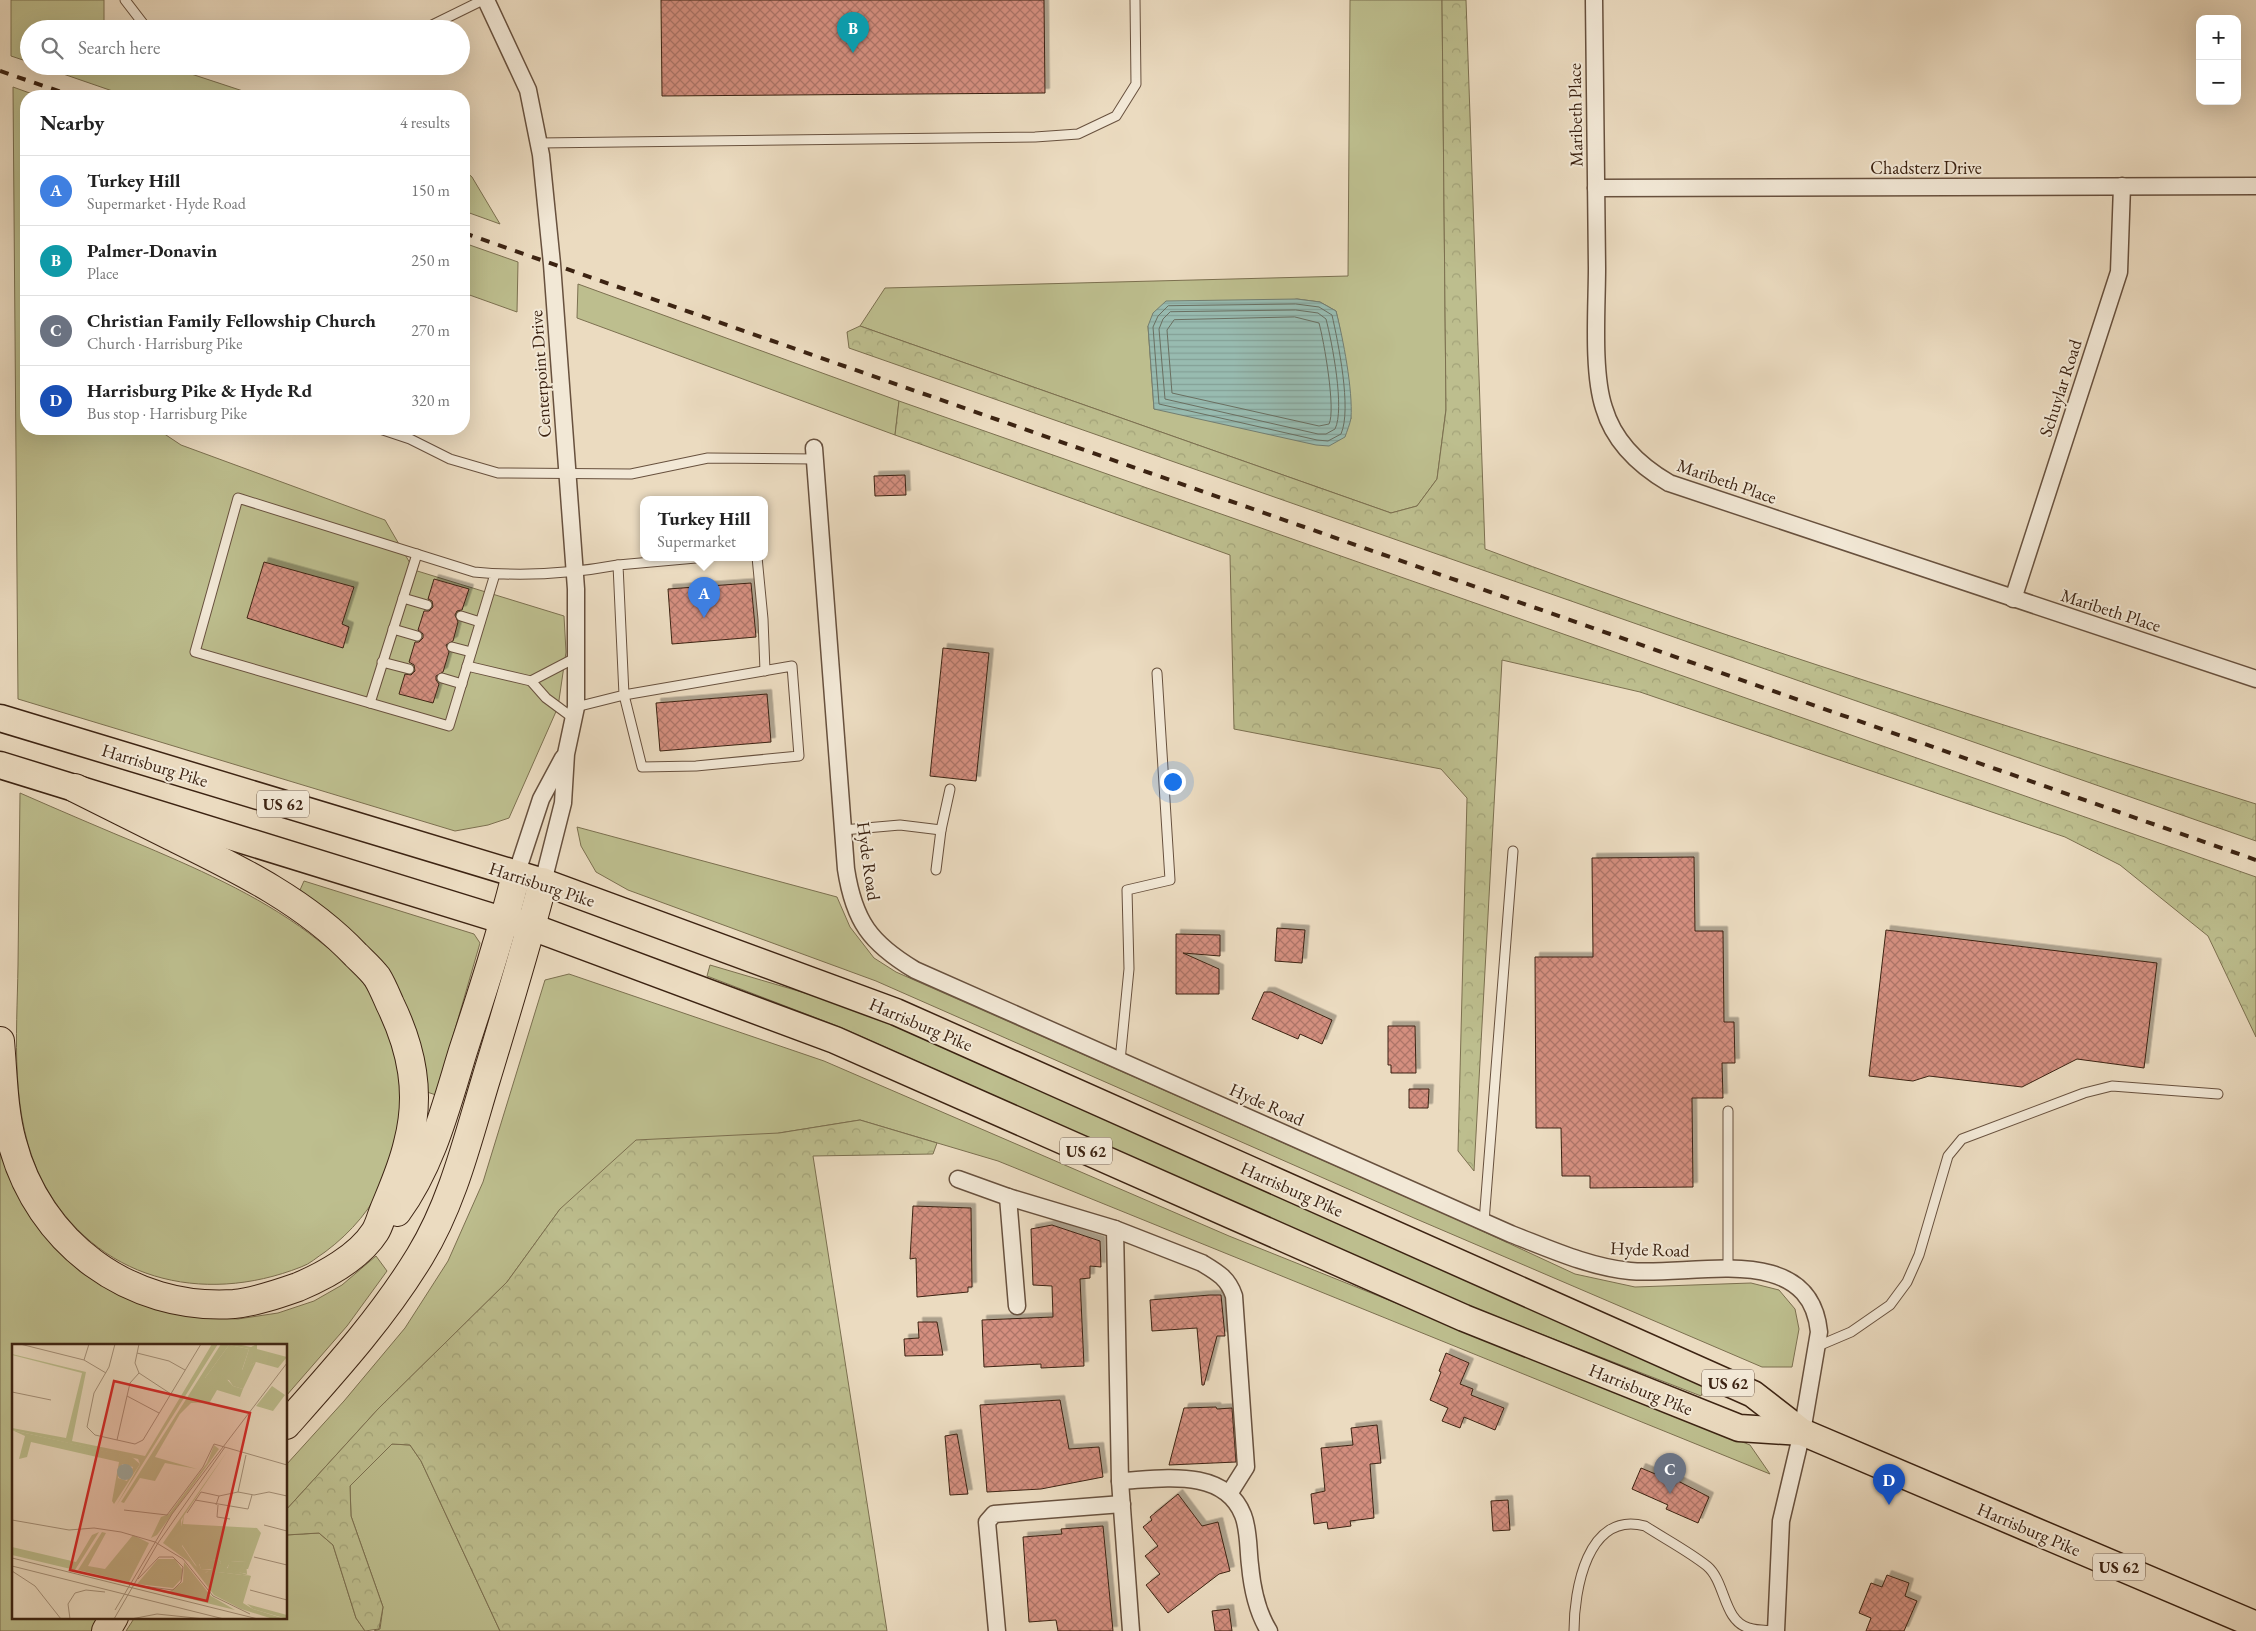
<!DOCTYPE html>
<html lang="en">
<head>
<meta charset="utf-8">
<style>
	body { margin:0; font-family:"EB Garamond",serif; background:#f6f6f6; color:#222 }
	.controls { position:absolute; right:15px; top:15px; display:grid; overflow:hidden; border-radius:10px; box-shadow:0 5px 20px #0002 }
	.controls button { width:45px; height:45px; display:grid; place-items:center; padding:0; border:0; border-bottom:1px solid #e0e0e0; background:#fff; color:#222; font:25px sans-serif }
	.you { position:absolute; left:1172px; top:781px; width:18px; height:18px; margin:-12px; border:4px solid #fff; border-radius:50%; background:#1a73e8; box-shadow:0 0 0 8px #1a73e833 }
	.badge { display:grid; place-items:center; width:32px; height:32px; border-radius:50%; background:#2563eb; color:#fff; font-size:16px; font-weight:700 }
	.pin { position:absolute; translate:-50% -41px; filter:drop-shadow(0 1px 2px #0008) }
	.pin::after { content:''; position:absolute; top:26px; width:18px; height:15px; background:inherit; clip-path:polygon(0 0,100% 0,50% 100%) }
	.popup { position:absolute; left:640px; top:496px; width:128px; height:65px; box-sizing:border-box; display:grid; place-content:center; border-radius:10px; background:#fff; filter:drop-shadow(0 1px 4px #0005); font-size:16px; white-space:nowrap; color:#767676 }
	.popup b { font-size:19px; color:#222 }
	.popup::after { content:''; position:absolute; left:50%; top:100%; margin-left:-10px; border:10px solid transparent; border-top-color:#fff }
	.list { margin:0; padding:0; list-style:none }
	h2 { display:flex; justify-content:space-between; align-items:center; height:65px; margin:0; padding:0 20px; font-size:21px }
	h2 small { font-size:16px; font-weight:400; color:#767676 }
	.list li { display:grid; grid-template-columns:32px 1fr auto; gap:15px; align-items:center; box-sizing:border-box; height:70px; padding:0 20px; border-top:1px solid #e0e0e0 }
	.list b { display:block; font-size:19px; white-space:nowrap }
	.list p { margin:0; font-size:16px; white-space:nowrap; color:#767676 }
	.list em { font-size:16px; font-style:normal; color:#767676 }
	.icon { flex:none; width:28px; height:28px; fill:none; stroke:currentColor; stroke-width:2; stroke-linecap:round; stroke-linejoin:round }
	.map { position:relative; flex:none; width:2256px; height:1631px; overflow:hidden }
	.search { position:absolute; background:#fff; box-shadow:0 5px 20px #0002; left:20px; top:20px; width:450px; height:55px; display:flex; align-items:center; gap:12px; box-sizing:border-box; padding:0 18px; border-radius:28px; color:#767676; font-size:19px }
	.panel { position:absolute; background:#fff; box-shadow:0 5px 20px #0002; left:20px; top:90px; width:450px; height:345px; border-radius:20px }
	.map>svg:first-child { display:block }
	.green { fill:#bdbe8e; stroke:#7c7050; fill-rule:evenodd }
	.forest { fill:url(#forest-crowns); stroke:#7c7050 }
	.water { fill:url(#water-rules); stroke:#737e71 }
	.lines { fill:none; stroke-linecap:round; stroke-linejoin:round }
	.shore { stroke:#6a6f61; stroke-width:1 }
	.building { fill:url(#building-cross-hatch); stroke:#3c2312; filter:url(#shadow) }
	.service-casing { stroke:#68513e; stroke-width:11 }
	.minor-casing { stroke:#68513e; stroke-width:19 }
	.primary-casing { stroke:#3c2312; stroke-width:29 }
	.motorway-casing { stroke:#3c2312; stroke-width:30 }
	.service { stroke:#f2e8d6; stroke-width:9 }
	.minor { stroke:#f2e8d6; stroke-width:16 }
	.primary { stroke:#ebdbc0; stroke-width:26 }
	.motorway { stroke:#ebdbc0; stroke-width:28 }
	.rail { stroke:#3c2312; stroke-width:4; stroke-dasharray:9 9; stroke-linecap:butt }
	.labels { text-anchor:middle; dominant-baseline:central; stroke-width:4; stroke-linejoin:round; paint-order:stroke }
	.shield { fill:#f2e8d6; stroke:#735e4d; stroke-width:1 }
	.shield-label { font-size:16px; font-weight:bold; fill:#3c2312 }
	.street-label { font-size:18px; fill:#3c2312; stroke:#f2e8d6 }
	.inset-road { fill:none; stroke:#a5917a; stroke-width:1 }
	.view { fill:#d62828; fill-opacity:0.15; stroke:#d62828; stroke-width:2.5 }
	.inset-edge { fill:none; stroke:#3c2312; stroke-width:2.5 }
</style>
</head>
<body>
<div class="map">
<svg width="2256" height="1631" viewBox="0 0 2256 1631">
	<defs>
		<pattern id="forest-crowns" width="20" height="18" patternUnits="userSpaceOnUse" patternTransform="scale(1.25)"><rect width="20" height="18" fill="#bdbe8e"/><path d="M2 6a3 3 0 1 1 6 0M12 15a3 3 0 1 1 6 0" fill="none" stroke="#a3a379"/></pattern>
		<pattern id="water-rules" width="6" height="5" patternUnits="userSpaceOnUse" patternTransform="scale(1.25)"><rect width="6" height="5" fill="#98bbb0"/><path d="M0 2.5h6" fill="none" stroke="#84a096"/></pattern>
		<pattern id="building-cross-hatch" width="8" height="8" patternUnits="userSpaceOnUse" patternTransform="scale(1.25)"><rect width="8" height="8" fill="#d48f7f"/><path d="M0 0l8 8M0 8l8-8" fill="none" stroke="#ad7467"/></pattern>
		<filter id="shadow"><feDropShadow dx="4.5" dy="-4.5" stdDeviation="0" flood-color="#0004"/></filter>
	</defs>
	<rect width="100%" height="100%" fill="#ebdbc0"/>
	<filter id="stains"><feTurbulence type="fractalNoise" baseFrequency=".004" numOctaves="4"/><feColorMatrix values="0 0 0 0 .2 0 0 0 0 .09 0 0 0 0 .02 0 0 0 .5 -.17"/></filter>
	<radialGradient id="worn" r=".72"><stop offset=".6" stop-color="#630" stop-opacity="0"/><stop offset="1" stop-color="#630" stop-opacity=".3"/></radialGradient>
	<g class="green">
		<path d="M11,0H104V29H29V62L11,56Z"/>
		<path d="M1350,0H1442L1446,409L1437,479L1417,506L1391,513L860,326L885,288L1348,276ZM1297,299L1320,302L1336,311L1340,329L1351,419L1154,409L1148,326Z"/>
		<path d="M40,66H167L258,96H127Z"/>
		<path d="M13,87L38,96H26V429H157L181,445L385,520L414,570L564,616L566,652L558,707L509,818L488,825L455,831L18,699Z"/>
		<path d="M464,170L472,177L500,224L464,211Z"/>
		<path d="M464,243L518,262L517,312L464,293Z"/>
		<path d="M578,284L899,401L895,435L577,318Z"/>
		<path d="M20,793C61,811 103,829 144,846C205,872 268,900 319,941C330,950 343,958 352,969C381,1002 396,1042 401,1085C407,1152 379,1212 325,1252C317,1257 310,1264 301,1267C202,1306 95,1280 43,1182C9,1117 17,1036 18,965C19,908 19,850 20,793Z"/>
		<path d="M577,827L837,897L850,927L874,958L896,972L1465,1223L1575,1274L1635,1287L1751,1283L1779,1290L1795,1309L1799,1329L1792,1367H1762L1414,1218L876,981L628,890L596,872L581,846Z"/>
		<path d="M304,881L474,934L480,943L436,1095L427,1092L381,966L353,932L300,890Z"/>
		<path d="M710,965L849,1006L1705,1385L1701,1396L1453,1300L840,1027L707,976Z"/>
		<path d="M569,974L824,1061L1229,1236L1750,1445L1770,1474L998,1161L860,1120L779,1133L560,1209L507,1282L378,1409L286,1510V1465L344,1401L405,1328L448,1261L483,1182L545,980Z"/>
		<path d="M0,1127L48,1233L194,1317L238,1319L278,1313L314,1301L342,1285L376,1256L387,1271L347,1326L286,1396V1345H14V1617H102L93,1631H0Z"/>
		<path d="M392,1444L410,1445L421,1461L500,1631H374L380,1629L383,1607L351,1516L350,1486Z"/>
		<path d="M319,1533L333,1545L356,1618L365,1631H126L135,1617H286V1535Z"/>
	</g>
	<g class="forest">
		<path d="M1442,0H1466L1485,549C1738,644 1998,723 2256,804V841L849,348L847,332L860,326L1391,513L1417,506L1437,479L1446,410Z"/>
		<path d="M899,401L2256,877V1037L2208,936L2120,865L2065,837L1640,692L1502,660L1474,1171L1458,1151L1467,798L1441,769L1234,729L1230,555L895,435Z"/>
		<path d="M860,1120L937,1143L933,1154L813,1156L887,1631H500L421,1461L410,1445L392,1444L350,1486L351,1516L383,1607L379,1629L365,1631L356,1618L333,1545L319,1533L286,1535V1510L378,1409L507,1282L560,1209L636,1140L779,1133Z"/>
	</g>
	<path class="water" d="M1297,299L1320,302L1336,311C1343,338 1353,390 1351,418C1350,424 1347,431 1345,437L1329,446L1316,445L1154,409L1148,326L1153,313L1166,301Z"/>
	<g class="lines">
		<g class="shore">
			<path d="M1296,304L1319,307L1332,315C1338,342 1352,409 1341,434L1328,441L1317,440L1159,404L1153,327L1158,316L1168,306Z"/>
			<path d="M1296,310L1318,313L1326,319C1332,342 1345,409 1335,429L1326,434H1318L1165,399L1159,329L1163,319L1170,312Z"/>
			<path d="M1295,317L1319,323C1324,341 1336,410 1329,424L1319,426L1172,393L1167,330L1174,320Z"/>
		</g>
	</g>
	<g class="building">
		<path d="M661,0H1044L1045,93L662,96Z"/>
		<path d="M905,475L906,495L875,496L874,476Z"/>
		<path d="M264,562L354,587L342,624L349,627L343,648L247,618Z"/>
		<path d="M434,579L469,589L462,610L457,611L455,615L458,622L453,641L446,645L449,652L443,672L436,676V680L439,684L433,703L399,694L405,674L411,675L415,671L414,665L409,662L415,642H419L423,638V634L418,630L424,611H429L433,607L432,601L428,599Z"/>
		<path d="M751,583L756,637L672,644L668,589Z"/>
		<path d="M943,648L989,653L976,781L930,776Z"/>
		<path d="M767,694L771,742L660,751L656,703Z"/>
		<path d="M1694,857L1695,931H1723L1724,1022H1734L1735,1063H1722L1723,1098H1692L1693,1187L1590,1188V1176H1562L1561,1128H1536L1535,957H1593L1592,858Z"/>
		<path d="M1277,928L1305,930L1302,963L1275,961Z"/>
		<path d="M1886,930L2157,963L2144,1068L2077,1059L2022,1087L1929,1076L1913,1081L1869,1076Z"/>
		<path d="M1176,934L1220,935V956L1183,953L1219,969V994H1176Z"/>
		<path d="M1264,992H1271L1332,1020L1322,1044L1300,1034L1298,1039L1252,1019Z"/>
		<path d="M1388,1026H1415L1416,1073H1391V1065H1388Z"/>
		<path d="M1409,1089H1429L1428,1108H1409Z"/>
		<path d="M913,1206L971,1208L972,1287H968V1292L917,1297L916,1258L910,1259Z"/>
		<path d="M1052,1225L1100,1241L1101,1267L1090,1266V1278L1080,1279L1084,1366L1041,1368V1364L984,1367L982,1320L1053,1317L1052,1286L1033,1285L1031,1229Z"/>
		<path d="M1210,1295H1221L1225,1336H1217L1204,1385H1202L1197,1328L1152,1331L1150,1300Z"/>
		<path d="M918,1322H937L943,1355L905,1356L904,1339L919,1338Z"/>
		<path d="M1446,1353L1469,1363L1460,1384L1473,1389L1471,1395L1504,1408L1495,1430L1464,1417L1460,1428L1442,1421L1448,1408L1430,1400L1441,1372L1439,1371Z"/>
		<path d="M1060,1400L1069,1449L1099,1447L1103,1477L1041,1489L987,1492L980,1405Z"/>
		<path d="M1216,1407L1217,1409L1232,1408L1236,1462L1169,1465L1184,1408Z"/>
		<path d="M1377,1425L1381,1463L1370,1464L1374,1518L1350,1521L1351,1526L1328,1529L1327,1522L1314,1524L1311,1494L1325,1491L1321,1448L1353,1445L1351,1428Z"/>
		<path d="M957,1434L968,1494L950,1495L945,1436Z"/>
		<path d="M1641,1468L1677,1483L1678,1481L1709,1497L1698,1523L1666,1509L1668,1505L1632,1489Z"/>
		<path d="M1178,1494L1202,1526L1218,1522L1230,1571L1219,1574L1168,1613L1146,1585L1160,1574L1145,1556L1158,1546L1143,1527L1152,1520L1150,1517Z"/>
		<path d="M1508,1500L1510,1530L1493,1531L1491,1501Z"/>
		<path d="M1103,1526L1113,1631H1058L1056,1620L1029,1622L1023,1537L1062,1534L1061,1529Z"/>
		<path d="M1887,1575L1909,1583L1905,1596L1917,1601L1904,1631H1866L1871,1618L1859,1613L1871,1583L1882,1587Z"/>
		<path d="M1229,1609L1232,1631H1215L1212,1611Z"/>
	</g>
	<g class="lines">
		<g class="service-casing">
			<g id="service">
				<path d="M125,0L145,26L153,29"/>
				<path d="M424,29L483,0"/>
				<path d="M539,143L1035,137L1078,134L1116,116L1136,84L1135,0"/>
				<path d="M380,429L410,439L450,459L498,473L631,474L708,458L815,459"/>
				<path d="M757,557L763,619L765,671"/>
				<path d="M495,574L449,726L195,652L238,498L474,572C525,577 569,574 618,565"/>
				<path d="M403,598L427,605"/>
				<path d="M461,616L480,622"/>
				<path d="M393,629L417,636"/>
				<path d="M452,647L471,652"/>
				<path d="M382,662L409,669"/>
				<path d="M467,666L531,681L546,698L573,718"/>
				<path d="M442,678L462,684"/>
				<path d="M531,681L577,657"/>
				<path d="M370,703L417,554"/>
				<path d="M576,707L624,695L792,666L799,756L696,766L642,767L624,695L618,565L707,557"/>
				<path d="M843,830L900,825L941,830L950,789"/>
				<path d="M936,870L941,830"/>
				<path d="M1120,1061L1129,969L1127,890L1170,880L1157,673"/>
				<path d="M1728,1111V1270"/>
				<path d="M1484,1222L1513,851"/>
				<path d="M1818,1346L1851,1332L1890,1305L1907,1282L1919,1255L1948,1156L1962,1139L2084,1093L2112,1086L2218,1094"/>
				<path d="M1574,1631C1574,1591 1587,1510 1645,1526C1665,1539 1688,1551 1707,1566C1726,1582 1723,1621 1749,1628C1757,1631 1767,1630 1776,1631"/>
			</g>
		</g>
		<g class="minor-casing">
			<g id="minor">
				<path d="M486,0L528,90L541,155L552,264L576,589V707L566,754L563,803L543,882"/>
				<path d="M1594,0C1595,89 1596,179 1597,268C1597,307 1592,372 1604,408C1614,442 1640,466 1669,483L2256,679"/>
				<path d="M1596,188L2256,186"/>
				<path d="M814,448L846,869C854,921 870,943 915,970L1511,1234C1550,1249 1589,1267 1630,1271C1692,1277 1810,1240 1819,1332L1802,1432L1781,1521L1776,1631"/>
				<path d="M2013,599L2119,272L2122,186"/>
				<path d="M516,875L541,799L563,758"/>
				<path d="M958,1179L1008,1197L1115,1229L1202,1263C1217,1272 1228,1278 1234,1296L1246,1467L1229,1494"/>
				<path d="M1008,1197L1017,1306"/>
				<path d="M1115,1229L1120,1481L1131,1631"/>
				<path d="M1120,1481C1161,1479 1224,1467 1243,1515C1249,1530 1248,1550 1250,1565C1252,1587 1257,1612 1269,1631"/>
				<path d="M997,1631L987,1522L994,1514L1122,1504"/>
			</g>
		</g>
		<g class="primary-casing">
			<g id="primary">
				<path d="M0,718L543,882L896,1012L1753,1394L1802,1432L2256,1625"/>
				<path d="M0,765L505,921L532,927L835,1040L1464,1318L1739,1428L1802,1432"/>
			</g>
		</g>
		<g class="motorway-casing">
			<g id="motorway">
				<path d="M0,1041C3,1074 3,1109 12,1142C38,1243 130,1311 234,1304C255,1302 278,1294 298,1287C324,1276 359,1257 375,1232C379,1226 381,1217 384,1210C393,1188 403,1166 408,1143C421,1094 412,1049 390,1004C386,995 382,985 377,977C371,969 363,962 356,955C305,901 238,869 171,836C139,820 107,804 75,788"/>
				<path d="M397,1212C432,1164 446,1106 463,1051C482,993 501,935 516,875"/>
				<path d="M286,1425C334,1371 383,1317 420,1256C453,1202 468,1138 486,1079C506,1013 526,948 543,882"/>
				<path d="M106,1631L114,1617"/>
			</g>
		</g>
		<use href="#service" class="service"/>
		<use href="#minor" class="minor"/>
		<use href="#primary" class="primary"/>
		<use href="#motorway" class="motorway"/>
		<g class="rail">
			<path d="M0,71L73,96"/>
			<path d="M464,233L2256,860"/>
		</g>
	</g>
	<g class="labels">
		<g class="shield">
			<rect x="257" y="790.5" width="52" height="27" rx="4"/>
			<rect x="1060" y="1137.5" width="52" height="27" rx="4"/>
			<rect x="1702" y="1369.5" width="52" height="27" rx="4"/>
			<rect x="2093" y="1553.5" width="52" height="27" rx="4"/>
		</g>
		<g class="shield-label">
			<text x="283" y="804">US 62</text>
			<text x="1086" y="1151">US 62</text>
			<text x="1728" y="1383">US 62</text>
			<text x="2119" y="1567">US 62</text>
		</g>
		<g class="street-label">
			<text transform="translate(1575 115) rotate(-91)">Maribeth Place</text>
			<text x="1926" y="167">Chadsterz Drive</text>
			<text transform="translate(540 374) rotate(-94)">Centerpoint Drive</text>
			<text transform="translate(2060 388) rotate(-72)">Schuylar Road</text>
			<text transform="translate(1727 481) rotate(19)">Maribeth Place</text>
			<text transform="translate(2111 610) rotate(18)">Maribeth Place</text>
			<text transform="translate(155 765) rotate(17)">Harrisburg Pike</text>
			<text transform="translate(869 861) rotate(82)">Hyde Road</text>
			<text transform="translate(542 884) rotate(18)">Harrisburg Pike</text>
			<text transform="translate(921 1024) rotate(23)">Harrisburg Pike</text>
			<text transform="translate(1267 1104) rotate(24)">Hyde Road</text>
			<text transform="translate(1292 1189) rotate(24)">Harrisburg Pike</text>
			<text transform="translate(1650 1249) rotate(2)">Hyde Road</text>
			<text transform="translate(1641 1389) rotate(22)">Harrisburg Pike</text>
			<text transform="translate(2029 1529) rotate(23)">Harrisburg Pike</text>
		</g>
	</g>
	<g transform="translate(12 1344)">
		<rect width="275" height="275" fill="#ebdbc0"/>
		<path d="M217,1L237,5L230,26L244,18L231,45L221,42L217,36L193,34ZM260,42L273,51L261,67L244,62ZM0,86L120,113L128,120L102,160L100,157L107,118L19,98L15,113L7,115L13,92ZM110,120L121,123L115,137L106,134ZM202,101L207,105L145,191L139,194L149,173L157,170L195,119ZM216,106L169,176L170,202L183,221L193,229L200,225H189L187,219L205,215L209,218L206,228L239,232L231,259L241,265L273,275H261L229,265L202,251L177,218L151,199ZM87,188L63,226L0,211V203L64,218L80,191ZM90,188L94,189L76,222L93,225L121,191L137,199L117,238L66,226ZM146,215H163L170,225V234L161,244L125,240ZM218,217L234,218L235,230L215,226ZM172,218L199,252L223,266L150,248L158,247L171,238Z" fill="#bdbe8e" fill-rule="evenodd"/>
		<path d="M200,0H206L104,162L128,120L126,115L0,86V84L54,94L70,29L0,11V10L74,28L60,97L133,112ZM209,0H225L239,3L245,0V5L275,13L266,24L244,18L230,27L237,5L217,1L193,34L211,31L221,42L231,45L228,53L205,46L198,58L179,59L168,70L143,113L185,125L153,119L143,137L128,134L112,159L109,158ZM172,170L171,180L245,184L249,189L236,225H233L234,218L219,217L215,224L239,232L205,228L209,218L205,215L187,220L189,225L202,226L194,228L192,233L166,195ZM235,260L275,271V275L241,265Z" fill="#bdbe8e"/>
		<path d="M105 128a8 8 0 1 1 16 0a8 8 0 1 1-16 0Z" fill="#98bbb0"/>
		<path class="inset-road" d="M8,0L72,16L94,29M103,0L97,23L82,49L75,83L83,91L123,100L131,96L189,0M127,0L123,19L127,29L159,50M125,9L157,17L173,26M72,16L77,0M0,48L39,56M115,52L147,69M105,96L118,39L127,29M234,111L226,148L242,151L257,148L275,152M183,156L236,165L240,151M204,161L207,152L226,148M206,161L205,173L218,175M112,166L155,171L191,123L202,100L275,121M175,169L189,148L207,152M0,176L57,186L82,184L109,188L143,198M252,181L275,187M143,198L171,215L201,252L238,270M242,213L275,221M0,214L246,275M0,222L212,275M0,227L23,242L49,275M122,241L161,246L169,238L171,223L161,213H147L126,235M238,246L275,256M103,266L160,170L275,19M58,275L56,260L63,249L74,246L93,248M102,275L146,199L213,103M119,275L145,270L193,275"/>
		<path class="view" d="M102,37L238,69L195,257L58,226Z"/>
		<rect width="275" height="275" class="inset-edge"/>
	</g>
	<rect width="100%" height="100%" filter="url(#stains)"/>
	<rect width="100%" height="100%" fill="url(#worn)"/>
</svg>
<div class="controls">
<button>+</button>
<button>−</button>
</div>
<div class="you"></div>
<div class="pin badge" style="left:704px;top:618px;background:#3f7fe0">A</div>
<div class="popup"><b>Turkey Hill</b>Supermarket</div>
<div class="pin badge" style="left:853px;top:53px;background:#0f9aa8">B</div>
<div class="pin badge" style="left:1670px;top:1494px;background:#6b7280">C</div>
<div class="pin badge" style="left:1889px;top:1505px;background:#1a4fb4">D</div>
<div class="search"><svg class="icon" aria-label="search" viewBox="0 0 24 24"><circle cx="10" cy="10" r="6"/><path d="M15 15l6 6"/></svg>Search here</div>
<section class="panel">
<h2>Nearby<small>4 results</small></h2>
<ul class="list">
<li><span class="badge" style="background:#3f7fe0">A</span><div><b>Turkey Hill</b><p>Supermarket · Hyde Road</p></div><em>150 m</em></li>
<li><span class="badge" style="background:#0f9aa8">B</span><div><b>Palmer-Donavin</b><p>Place</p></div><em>250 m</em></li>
<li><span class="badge" style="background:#6b7280">C</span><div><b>Christian Family Fellowship Church</b><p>Church · Harrisburg Pike</p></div><em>270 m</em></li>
<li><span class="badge" style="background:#1a4fb4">D</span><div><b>Harrisburg Pike &amp; Hyde Rd</b><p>Bus stop · Harrisburg Pike</p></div><em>320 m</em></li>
</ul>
</section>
</div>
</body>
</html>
